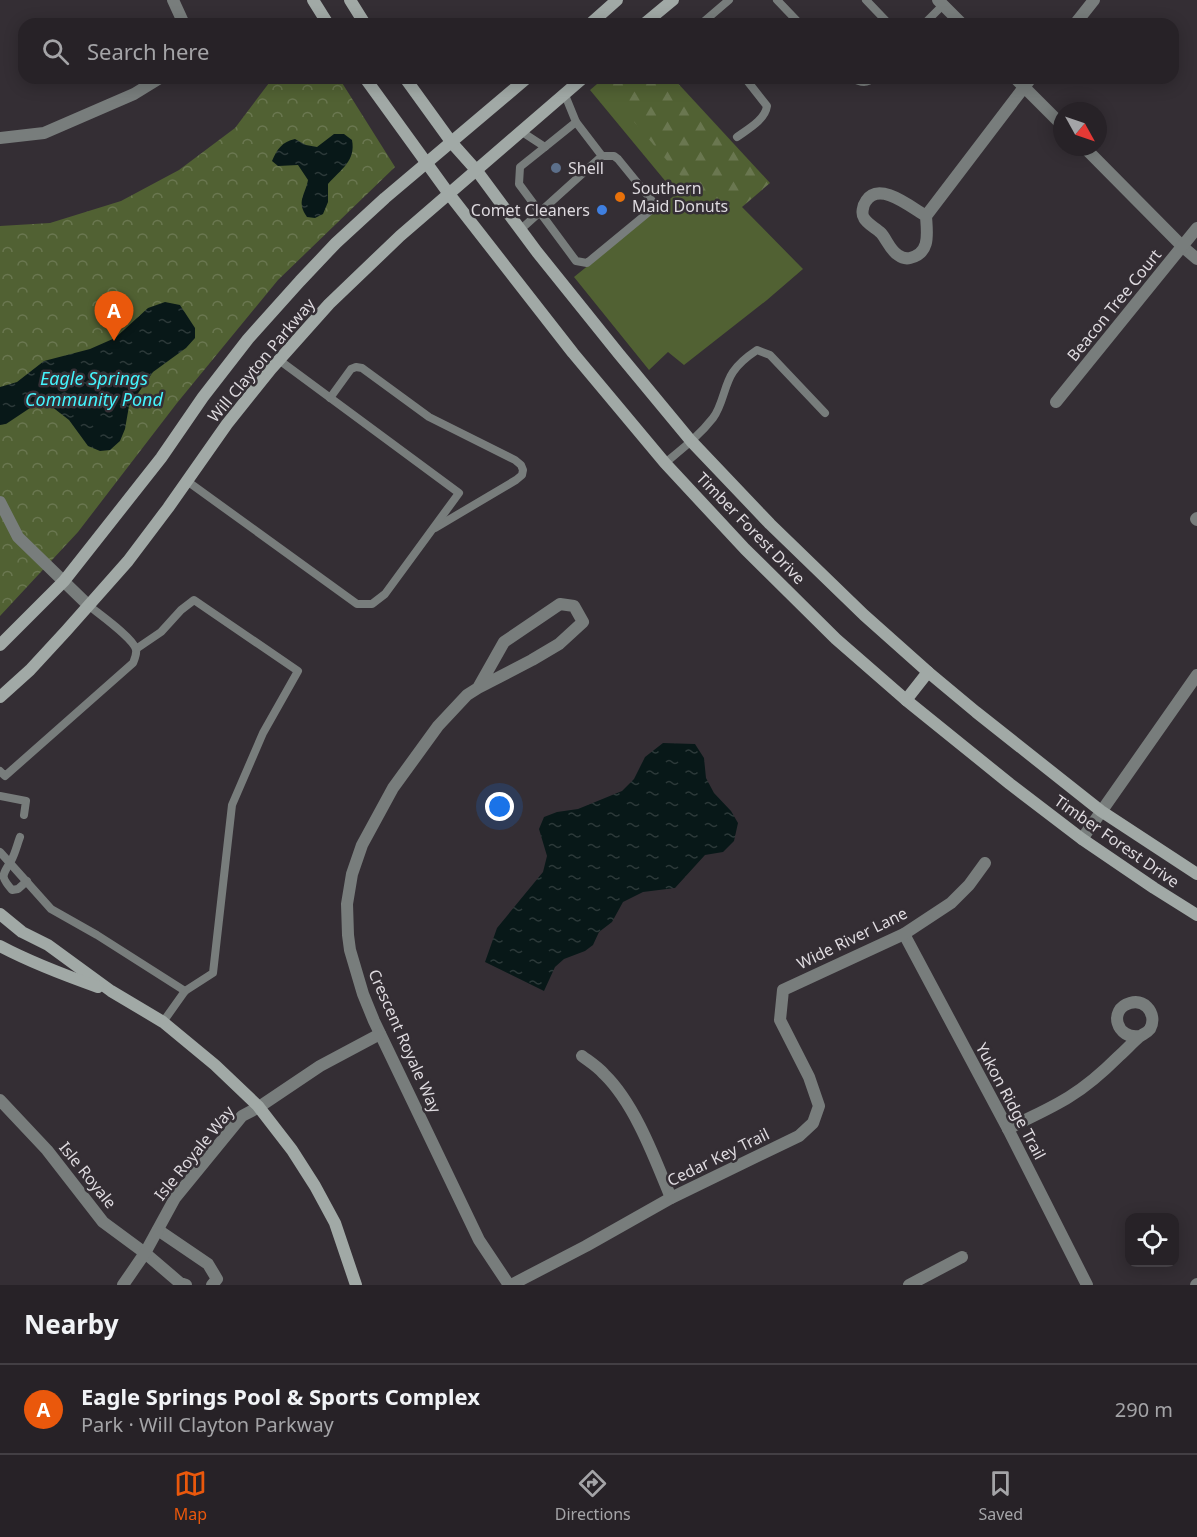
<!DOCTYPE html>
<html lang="en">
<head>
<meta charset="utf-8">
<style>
	body { margin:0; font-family:"Noto Sans",sans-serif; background:#332f33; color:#f1f3f6 }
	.controls { position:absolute; right:18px; bottom:18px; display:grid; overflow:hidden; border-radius:12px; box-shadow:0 3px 15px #0003 }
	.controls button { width:54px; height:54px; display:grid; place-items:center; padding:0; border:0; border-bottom:2px solid #433f44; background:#272227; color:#f1f3f6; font:30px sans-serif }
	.compass { position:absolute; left:1053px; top:102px; width:54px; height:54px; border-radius:50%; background:#272227; box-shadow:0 3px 15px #0003; rotate:130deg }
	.you { position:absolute; left:500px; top:807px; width:21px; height:21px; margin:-15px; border:4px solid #fff; border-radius:50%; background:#1a73e8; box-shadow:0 0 0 9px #1a73e833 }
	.badge { display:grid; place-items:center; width:39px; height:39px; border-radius:50%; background:#ea580c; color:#fff; font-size:20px; font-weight:700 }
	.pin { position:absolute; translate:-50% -50px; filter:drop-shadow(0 2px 3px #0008) }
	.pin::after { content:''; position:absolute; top:32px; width:21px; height:18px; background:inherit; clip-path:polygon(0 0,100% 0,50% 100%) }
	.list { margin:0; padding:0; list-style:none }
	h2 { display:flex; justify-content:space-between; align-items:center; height:78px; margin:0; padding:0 24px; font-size:26px }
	h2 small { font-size:20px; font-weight:400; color:#a4a4a7 }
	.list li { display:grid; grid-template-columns:39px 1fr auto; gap:18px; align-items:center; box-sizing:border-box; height:90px; padding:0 24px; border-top:2px solid #433f44 }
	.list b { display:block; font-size:22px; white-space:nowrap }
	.list p { margin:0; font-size:20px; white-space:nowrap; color:#a4a4a7 }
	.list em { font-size:20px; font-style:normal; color:#a4a4a7 }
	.icon { flex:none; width:33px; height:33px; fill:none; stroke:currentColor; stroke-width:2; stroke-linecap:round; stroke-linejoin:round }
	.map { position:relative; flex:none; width:1197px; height:1285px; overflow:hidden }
	.search { position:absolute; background:#272227; box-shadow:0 3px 15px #0003; left:18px; right:18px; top:18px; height:66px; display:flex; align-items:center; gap:15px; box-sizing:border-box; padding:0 21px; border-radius:18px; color:#a4a4a7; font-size:22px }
	.sheet { height:168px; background:#272227 }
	nav { display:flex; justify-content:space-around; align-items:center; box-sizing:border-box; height:84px; border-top:2px solid #433f44; background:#272227; font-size:16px; color:#a4a4a7 }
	nav a { display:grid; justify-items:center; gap:3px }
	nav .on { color:#ea580c }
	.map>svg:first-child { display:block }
	.grass { fill:#516133 }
	.forest { fill:url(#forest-firs) }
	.park { fill:url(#park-crowns) }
	.water { fill:url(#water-ripples) }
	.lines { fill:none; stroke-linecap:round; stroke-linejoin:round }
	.lane { stroke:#787d7c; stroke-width:8 }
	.street { stroke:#787d7c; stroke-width:12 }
	.secondary { stroke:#a1a9a6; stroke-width:12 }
	.service-dot { fill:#5c6f8a; stroke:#342e34; stroke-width:2 }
	.food-dot { fill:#e8710a; stroke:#342e34; stroke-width:2 }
	.shop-dot { fill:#3f7fe0; stroke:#342e34; stroke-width:2 }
	.labels { text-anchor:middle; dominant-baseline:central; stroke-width:5; stroke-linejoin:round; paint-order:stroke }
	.poi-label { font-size:16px; fill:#dedadf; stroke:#342e34; text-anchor:start }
	.street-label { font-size:16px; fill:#dedadf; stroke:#342e34 }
	.water-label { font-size:18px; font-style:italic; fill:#44f4fd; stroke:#342e34 }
</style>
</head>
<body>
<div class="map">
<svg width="1197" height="1285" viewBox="0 0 1197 1285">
	<defs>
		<pattern id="forest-firs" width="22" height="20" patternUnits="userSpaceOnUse" patternTransform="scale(1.5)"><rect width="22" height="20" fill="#516133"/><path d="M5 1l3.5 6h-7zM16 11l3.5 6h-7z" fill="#6a7750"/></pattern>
		<pattern id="park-crowns" width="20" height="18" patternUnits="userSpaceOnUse" patternTransform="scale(1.5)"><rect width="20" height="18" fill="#516133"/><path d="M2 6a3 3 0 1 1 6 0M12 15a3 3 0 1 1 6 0" fill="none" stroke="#6a7750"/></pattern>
		<pattern id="water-ripples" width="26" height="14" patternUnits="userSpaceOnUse" patternTransform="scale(1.5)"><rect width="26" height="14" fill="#081818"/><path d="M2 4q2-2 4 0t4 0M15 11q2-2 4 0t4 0" fill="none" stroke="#2c3939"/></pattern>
	</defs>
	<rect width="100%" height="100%" fill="#342e34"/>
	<path class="grass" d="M604,78L684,165L742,207L803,269L767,300L684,365L668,352L649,370L574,277L676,194L590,90Z"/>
	<path class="forest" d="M604,78H673L770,183L742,207L736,209L689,184L675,170L602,84Z"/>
	<path class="park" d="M270,78H339L395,167L278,280L177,403L78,532L0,616V226L50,223L121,201L179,170L235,128L269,83Z"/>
	<g class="water">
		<path d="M334,134H344L352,140C356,161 341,169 328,184V202L323,214L315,218L307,217C296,201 305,196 308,180L298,165L278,166L272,161C277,149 282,142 295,139L306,145L317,147Z"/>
		<path d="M165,302L180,305L195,328V338L186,348L153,372L129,406L125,429L120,441L110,450L100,451L88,446L69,420L51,406L40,403L33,406L6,424L0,425V387L17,382L44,361L90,349L115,338L148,308Z"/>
		<path d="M663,743L695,744L704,758L706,778L714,793L731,811L738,823L734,841L723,852L705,855L675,888L643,892L623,902L612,922L599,932L593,945L585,951L564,959L555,967L544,991L485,962L497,928L543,872L547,856L539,829L544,817L557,812L578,809L622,791L634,779L645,757Z"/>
	</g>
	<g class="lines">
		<g class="lane">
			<path d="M777,0L800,24"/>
			<path d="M866,0L889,24"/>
			<path d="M701,24L729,0"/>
			<path d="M924,24L943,5"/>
			<path d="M852,78C859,82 867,84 873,78"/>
			<path d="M522,132L545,147L576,122L565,95"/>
			<path d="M737,137C748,129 765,120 767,106L745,78"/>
			<path d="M545,147L520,167L519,184L576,261L587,263L650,211L653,202L618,159L614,156H602"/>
			<path d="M520,230L602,156L576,122"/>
			<path d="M330,398L351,369L356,367L362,368L429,417L515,460L521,465L523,470L522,475L516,480L435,528"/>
			<path d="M665,463C682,449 699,436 713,418C723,405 724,385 733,372C739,363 748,356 757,350L770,355L825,413"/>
			<path d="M187,481L357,604H372L385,594L459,493L279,360"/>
			<path d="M136,649L161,632L181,610L194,600L298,671L263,733L232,805L213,973L185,991L163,1022"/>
			<path d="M0,771L5,776L133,663C135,658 137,654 136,649C132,637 99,614 88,605"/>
			<path d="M0,796L26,801L24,815"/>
			<path d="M20,837C17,845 15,854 11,861C2,876 0,876 12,890L18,889L27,881"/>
			<path d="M0,852L51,909L97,935L185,991"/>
		</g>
		<g class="street">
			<path d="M173,0L184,24"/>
			<path d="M938,0L962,24"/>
			<path d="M1075,24L1094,0"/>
			<path d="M1015,78L1062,125"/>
			<path d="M0,138L44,133L134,94L160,78"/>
			<path d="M1084,147L1183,247L1197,259"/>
			<path d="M926,216C912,208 879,180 866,201C863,205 861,214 864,218C867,224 876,228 881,233C887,240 890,250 898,255C902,258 906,259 910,258C931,253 927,233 926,216L1031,78"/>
			<path d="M1056,402L1197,228"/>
			<path d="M0,502L18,537L88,605"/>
			<path d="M1197,518L1196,519L1197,520"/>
			<path d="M478,688L504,642L560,604L574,606L583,622L559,644L532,660L478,688L467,695L438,726L393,788L362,845L352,874L347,904L348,935L350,950L363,994L374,1021L479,1240L509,1285"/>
			<path d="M1082,839L1197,675"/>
			<path d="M904,934L1008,1129L1087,1285"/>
			<path d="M582,1056C590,1062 598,1067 604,1074C635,1104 655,1159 671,1198"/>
			<path d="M0,1100L47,1150L103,1222L145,1253L180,1283L186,1285"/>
			<path d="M1008,1129C1028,1118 1050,1109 1069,1097C1087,1086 1104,1071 1119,1056C1126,1050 1132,1043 1139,1037C1143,1034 1147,1033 1150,1029C1154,1022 1153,1013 1147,1007C1143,1003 1137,1001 1130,1003C1108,1009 1116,1040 1140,1036"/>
			<path d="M158,1230L208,1264L217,1279L212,1285"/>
			<path d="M123,1285L145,1253L175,1198L242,1116L259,1107L320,1066L380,1034"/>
			<path d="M511,1285L586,1246L671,1198L799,1136L813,1123L819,1106L809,1077L780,1020L783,990L904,934L951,903L969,885L985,863"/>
			<path d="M909,1285L962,1257"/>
			<path d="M1196,1285L1197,1284"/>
		</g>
		<g class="secondary">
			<path d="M313,0L328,24"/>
			<path d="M350,0L365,24"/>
			<path d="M590,24L617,0"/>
			<path d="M644,24L673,0"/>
			<path d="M365,78L449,194L573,353L665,463L745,549L836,639L906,700L1010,784L1082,839L1154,888L1197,915"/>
			<path d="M405,78L452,143L477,171L537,252L619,354L691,441L770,524L864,615L928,672L976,712L1101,811L1197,874"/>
			<path d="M0,645L64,581L161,458L203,397L248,339L300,281L336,243L385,198L527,78"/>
			<path d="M0,697L30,670L66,631L128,561L168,508L227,424L271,369L329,304L400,236L583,78"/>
			<path d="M906,700L928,672"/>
			<path d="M0,914L22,932L48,945L111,991L163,1022L215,1065L258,1106L292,1150L315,1186L335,1223L356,1285"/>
			<path d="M0,946C32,963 64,975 98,987"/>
		</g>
	</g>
	<circle class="service-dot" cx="556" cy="168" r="6"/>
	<circle class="food-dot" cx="620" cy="197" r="6"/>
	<circle class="shop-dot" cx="602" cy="210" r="6"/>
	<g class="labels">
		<g class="poi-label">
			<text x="568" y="168">Shell</text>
			<text x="632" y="188">Southern<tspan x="632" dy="18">Maid Donuts</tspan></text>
			<text x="590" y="210" text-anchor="end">Comet Cleaners</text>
		</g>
		<g class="street-label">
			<text transform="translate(1114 305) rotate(-51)">Beacon Tree Court</text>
			<text transform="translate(261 360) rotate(-50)">Will Clayton Parkway</text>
			<text transform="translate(751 528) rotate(46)">Timber Forest Drive</text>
			<text transform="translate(1117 841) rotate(35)">Timber Forest Drive</text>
			<text transform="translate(852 938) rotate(-26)">Wide River Lane</text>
			<text transform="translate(405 1041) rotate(66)">Crescent Royale Way</text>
			<text transform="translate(1011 1101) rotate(62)">Yukon Ridge Trail</text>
			<text transform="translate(194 1153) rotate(-51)">Isle Royale Way</text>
			<text transform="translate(718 1157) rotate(-26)">Cedar Key Trail</text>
			<text transform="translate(88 1175) rotate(51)">Isle Royale</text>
		</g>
		<g class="water-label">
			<text x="94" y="378">Eagle Springs<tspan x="94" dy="21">Community Pond</tspan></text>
		</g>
	</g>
</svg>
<div class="controls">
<button><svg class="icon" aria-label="locate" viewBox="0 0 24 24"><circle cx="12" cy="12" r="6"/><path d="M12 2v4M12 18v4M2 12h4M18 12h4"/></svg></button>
</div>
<svg class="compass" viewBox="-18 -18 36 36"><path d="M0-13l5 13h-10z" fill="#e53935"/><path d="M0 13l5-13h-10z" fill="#a4a4a7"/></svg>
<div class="you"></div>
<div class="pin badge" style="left:114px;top:341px">A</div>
<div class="search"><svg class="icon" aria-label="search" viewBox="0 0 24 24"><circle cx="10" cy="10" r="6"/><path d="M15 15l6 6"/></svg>Search here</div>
</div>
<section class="sheet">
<h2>Nearby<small></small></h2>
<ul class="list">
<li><span class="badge">A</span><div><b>Eagle Springs Pool &amp; Sports Complex</b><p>Park · Will Clayton Parkway</p></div><em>290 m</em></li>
</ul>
</section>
<nav>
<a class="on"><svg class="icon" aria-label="map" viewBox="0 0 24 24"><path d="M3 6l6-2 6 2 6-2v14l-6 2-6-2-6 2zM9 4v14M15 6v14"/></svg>Map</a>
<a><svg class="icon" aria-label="directions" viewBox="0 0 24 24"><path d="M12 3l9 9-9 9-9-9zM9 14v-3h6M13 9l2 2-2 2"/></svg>Directions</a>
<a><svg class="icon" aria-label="saved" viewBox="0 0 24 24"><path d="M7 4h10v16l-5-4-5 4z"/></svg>Saved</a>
</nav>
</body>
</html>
